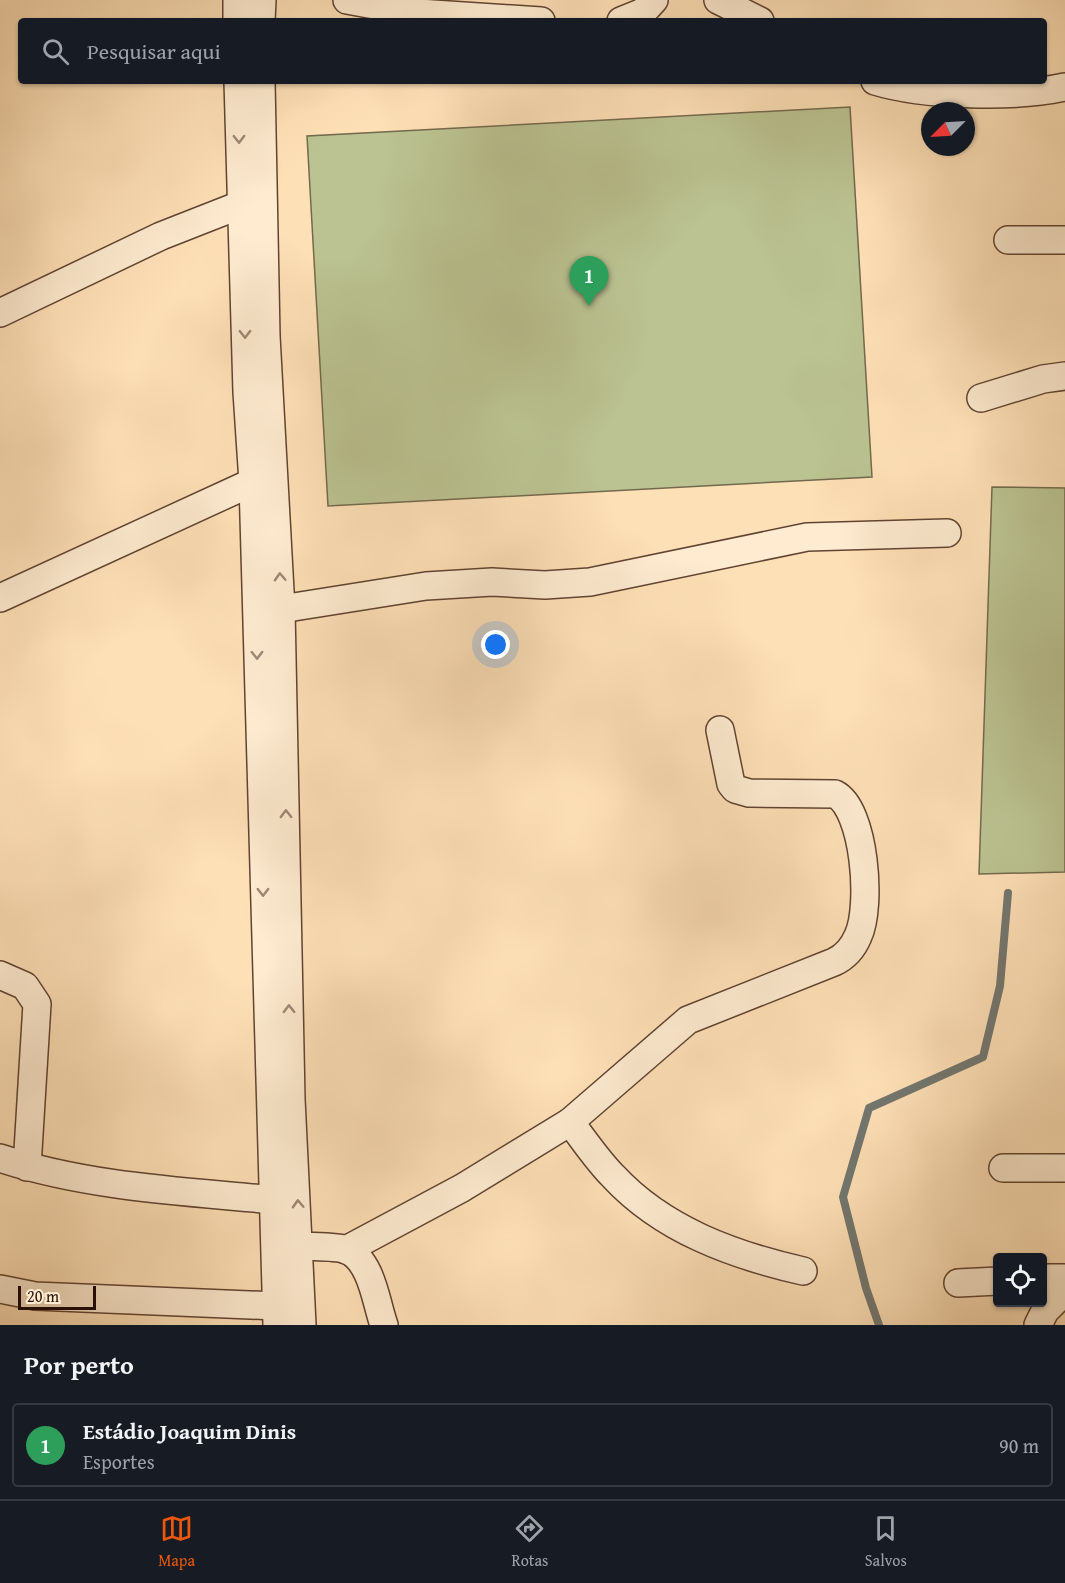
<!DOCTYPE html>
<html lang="pt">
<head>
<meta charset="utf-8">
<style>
	body { margin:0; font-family:"Gentium Book Plus",serif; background:#20242c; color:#f1f3f6 }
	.controls { position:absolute; right:18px; bottom:18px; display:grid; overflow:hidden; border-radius:6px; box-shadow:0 2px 4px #0004 }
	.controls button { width:54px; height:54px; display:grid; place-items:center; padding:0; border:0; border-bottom:2px solid #363941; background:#171b24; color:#f1f3f6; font:30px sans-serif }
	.compass { position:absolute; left:921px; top:102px; width:54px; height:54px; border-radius:50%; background:#171b24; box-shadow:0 2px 4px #0004; rotate:246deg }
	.scale { position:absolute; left:18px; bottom:15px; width:78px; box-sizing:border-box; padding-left:6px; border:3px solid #2b1006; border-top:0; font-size:16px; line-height:21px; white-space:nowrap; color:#2b1006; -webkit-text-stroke:4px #feebd0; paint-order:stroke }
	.you { position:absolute; left:496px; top:645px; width:21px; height:21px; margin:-15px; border:4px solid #fff; border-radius:50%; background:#1a73e8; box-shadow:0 0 0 9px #1a73e833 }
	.badge { display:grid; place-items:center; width:39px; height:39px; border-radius:50%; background:#ea580c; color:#fff; font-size:20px; font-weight:700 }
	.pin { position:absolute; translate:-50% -50px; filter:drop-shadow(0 2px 3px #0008) }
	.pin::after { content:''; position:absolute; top:32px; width:21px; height:18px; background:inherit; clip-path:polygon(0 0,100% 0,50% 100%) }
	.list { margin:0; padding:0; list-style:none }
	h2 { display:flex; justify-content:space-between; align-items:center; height:78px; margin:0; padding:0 24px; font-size:26px }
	h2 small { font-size:20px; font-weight:400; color:#9ea1a6 }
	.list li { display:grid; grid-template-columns:39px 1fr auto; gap:18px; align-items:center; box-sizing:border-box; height:84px; margin:0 12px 12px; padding:0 12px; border:2px solid #363941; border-radius:6px }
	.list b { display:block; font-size:22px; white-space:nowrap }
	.list p { margin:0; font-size:20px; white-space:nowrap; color:#9ea1a6 }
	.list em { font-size:20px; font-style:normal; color:#9ea1a6 }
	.icon { flex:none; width:33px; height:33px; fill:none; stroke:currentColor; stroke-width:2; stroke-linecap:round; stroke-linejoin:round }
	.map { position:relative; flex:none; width:1065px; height:1325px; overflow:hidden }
	.search { position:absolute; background:#171b24; box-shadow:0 2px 4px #0004; left:18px; right:18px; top:18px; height:66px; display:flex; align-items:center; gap:15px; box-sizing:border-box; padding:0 21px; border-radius:6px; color:#9ea1a6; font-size:22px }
	.sheet { height:174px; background:#171b24 }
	nav { display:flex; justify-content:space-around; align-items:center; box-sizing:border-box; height:84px; border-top:2px solid #363941; background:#171b24; font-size:16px; color:#9ea1a6 }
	nav a { display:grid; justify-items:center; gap:3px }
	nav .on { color:#ea580c }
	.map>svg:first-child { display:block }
	.green { fill:#bbc392; stroke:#736a4c; stroke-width:1.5 }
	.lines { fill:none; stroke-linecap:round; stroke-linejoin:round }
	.stream { stroke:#737770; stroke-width:8 }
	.minor-casing { stroke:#604432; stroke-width:30 }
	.minor { stroke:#feebd0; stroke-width:27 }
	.oneway { stroke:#9f8875 }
</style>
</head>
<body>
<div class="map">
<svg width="1065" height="1325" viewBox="0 0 1065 1325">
	<rect width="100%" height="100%" fill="#fee0b7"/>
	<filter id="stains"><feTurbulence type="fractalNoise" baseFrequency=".00333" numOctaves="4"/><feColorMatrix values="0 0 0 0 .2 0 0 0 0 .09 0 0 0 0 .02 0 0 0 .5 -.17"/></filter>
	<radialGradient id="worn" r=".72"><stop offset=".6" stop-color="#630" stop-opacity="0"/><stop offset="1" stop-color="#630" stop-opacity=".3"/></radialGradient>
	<g class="green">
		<path d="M850,107L872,477L328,506L307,136Z"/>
		<path d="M992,487L1065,488V872L979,874Z"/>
	</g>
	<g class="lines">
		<path class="stream" d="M879,1325L866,1288L843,1197L869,1108L983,1057L1000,986L1008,893"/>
		<g class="minor-casing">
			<g id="minor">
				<path d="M237,0V21"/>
				<path d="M347,0L418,13L541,21"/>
				<path d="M718,0L760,21"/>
				<path d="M261,21L262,0"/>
				<path d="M621,21L643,12L654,0"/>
				<path d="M238,81L247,392L253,482L277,1325"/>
				<path d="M261,81L266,336L281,609L291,1099L302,1325"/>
				<path d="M875,81C924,96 1016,98 1065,87"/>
				<path d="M1008,240H1065"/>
				<path d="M0,313L161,236L240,205"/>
				<path d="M981,398L1043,379L1065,376"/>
				<path d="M0,598L253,482"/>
				<path d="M281,609L426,586L492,582L545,585L590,582L807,537L947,533"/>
				<path d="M0,975L25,986L37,1004L27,1167"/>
				<path d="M570,1122C584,1140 597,1160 613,1176C663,1230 733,1255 803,1271"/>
				<path d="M0,1158C88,1187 182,1191 274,1200"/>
				<path d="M1003,1168H1065"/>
				<path d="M300,1246C312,1247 337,1246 347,1250C372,1261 376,1303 384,1325"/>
				<path d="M346,1250L462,1188L570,1122L688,1020L834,962C845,957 853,948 858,936C872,907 865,809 835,794L749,793L735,789L731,784L720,730"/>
				<path d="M1042,1278H1065"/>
				<path d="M958,1283L998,1281"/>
				<path d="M0,1289L35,1296L276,1306"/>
				<path d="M1038,1325L1045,1311L1065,1291"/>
			</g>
		</g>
		<use href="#minor" class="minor"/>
	</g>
	<defs><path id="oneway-chevron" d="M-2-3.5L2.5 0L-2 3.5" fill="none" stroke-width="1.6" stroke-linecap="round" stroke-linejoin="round" transform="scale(1.5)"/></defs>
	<g class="oneway">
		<use href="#oneway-chevron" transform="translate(239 139) rotate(89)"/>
		<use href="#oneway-chevron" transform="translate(245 334) rotate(89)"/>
		<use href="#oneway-chevron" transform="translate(280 577) rotate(-93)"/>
		<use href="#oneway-chevron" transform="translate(257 655) rotate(89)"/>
		<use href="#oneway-chevron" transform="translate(286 814) rotate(-91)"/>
		<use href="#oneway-chevron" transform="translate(263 892) rotate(89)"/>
		<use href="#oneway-chevron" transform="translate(289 1009) rotate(-91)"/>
		<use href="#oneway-chevron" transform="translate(298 1204) rotate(-93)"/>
	</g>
	<rect width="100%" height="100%" filter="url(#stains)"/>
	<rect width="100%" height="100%" fill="url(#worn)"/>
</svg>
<div class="controls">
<button><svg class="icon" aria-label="locate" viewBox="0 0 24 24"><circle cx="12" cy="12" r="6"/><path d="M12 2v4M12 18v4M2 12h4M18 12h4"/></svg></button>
</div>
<svg class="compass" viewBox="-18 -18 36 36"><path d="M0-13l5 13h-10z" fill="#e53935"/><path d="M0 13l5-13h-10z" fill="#9ea1a6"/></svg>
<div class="scale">20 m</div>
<div class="you"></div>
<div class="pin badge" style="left:589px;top:306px;background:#2e9e5b">1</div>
<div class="search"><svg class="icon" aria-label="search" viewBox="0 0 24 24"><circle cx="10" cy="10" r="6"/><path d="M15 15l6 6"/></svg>Pesquisar aqui</div>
</div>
<section class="sheet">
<h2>Por perto<small></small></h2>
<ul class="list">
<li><span class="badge" style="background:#2e9e5b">1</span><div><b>Estádio Joaquim Dinis</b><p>Esportes</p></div><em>90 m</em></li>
</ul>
</section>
<nav>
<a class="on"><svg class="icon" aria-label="map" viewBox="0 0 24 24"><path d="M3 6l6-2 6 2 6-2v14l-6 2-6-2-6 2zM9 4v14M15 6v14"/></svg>Mapa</a>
<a><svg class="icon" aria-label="directions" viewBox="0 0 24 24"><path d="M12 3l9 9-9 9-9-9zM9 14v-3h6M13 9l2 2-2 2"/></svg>Rotas</a>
<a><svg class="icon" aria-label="saved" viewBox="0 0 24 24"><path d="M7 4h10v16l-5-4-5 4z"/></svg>Salvos</a>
</nav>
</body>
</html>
